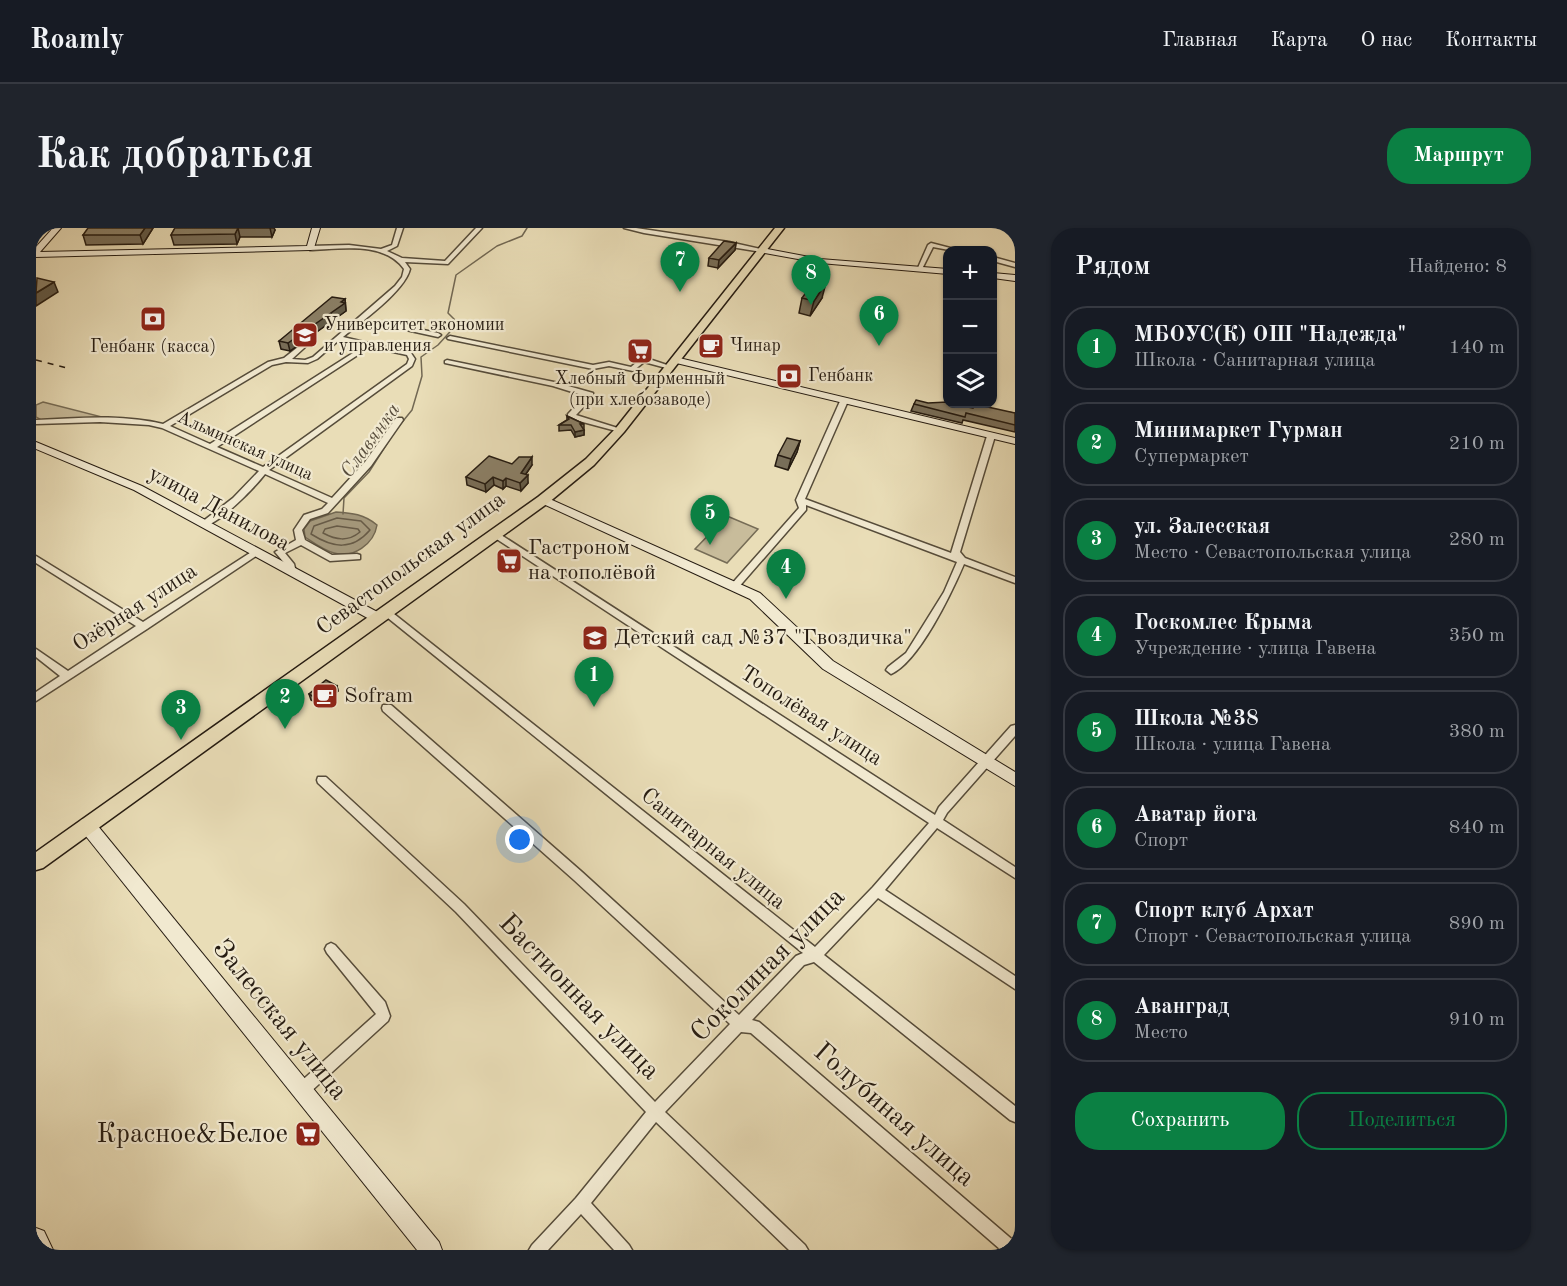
<!DOCTYPE html>
<html lang="ru">
<head>
<meta charset="utf-8">
<style>
	body { margin:0; font-family:"Old Standard TT",serif; background:#20242c; color:#f1f3f6 }
	.controls { position:absolute; right:18px; top:18px; display:grid; overflow:hidden; border-radius:12px; box-shadow:0 2px 4px #0004 }
	.controls button { width:54px; height:54px; display:grid; place-items:center; padding:0; border:0; border-bottom:2px solid #363941; background:#171b24; color:#f1f3f6; font:30px sans-serif }
	.you { position:absolute; left:484px; top:612px; width:21px; height:21px; margin:-15px; border:4px solid #fff; border-radius:50%; background:#1a73e8; box-shadow:0 0 0 9px #1a73e833 }
	.badge { display:grid; place-items:center; width:39px; height:39px; border-radius:50%; background:#0b8043; color:#fff; font-size:20px; font-weight:700 }
	.pin { position:absolute; translate:-50% -50px; filter:drop-shadow(0 2px 3px #0008) }
	.pin::after { content:''; position:absolute; top:32px; width:21px; height:18px; background:inherit; clip-path:polygon(0 0,100% 0,50% 100%) }
	.list { margin:0; padding:0; list-style:none }
	h2 { display:flex; justify-content:space-between; align-items:center; height:78px; margin:0; padding:0 24px; font-size:26px }
	h2 small { font-size:20px; font-weight:400; color:#9ea1a6 }
	.list li { display:grid; grid-template-columns:39px 1fr auto; gap:18px; align-items:center; box-sizing:border-box; height:84px; margin:0 12px 12px; padding:0 12px; border:2px solid #363941; border-radius:24px }
	.list b { display:block; font-size:22px; white-space:nowrap }
	.list p { margin:0; font-size:20px; white-space:nowrap; color:#9ea1a6 }
	.list em { font-size:20px; font-style:normal; color:#9ea1a6 }
	.actions { display:flex; gap:12px; padding:18px 24px }
	.actions a { flex:1; padding:14px 0; border:2px solid #0b8043; border-radius:24px; text-align:center; font-size:21px; color:#0b8043 }
	.actions .main { background:#0b8043; color:#fff }
	.icon { flex:none; width:33px; height:33px; fill:none; stroke:currentColor; stroke-width:2; stroke-linecap:round; stroke-linejoin:round }
	.map { position:relative; flex:none; width:979px; height:1022px; overflow:hidden; border-radius:24px }
	header { display:flex; align-items:center; gap:36px; box-sizing:border-box; height:84px; padding:0 30px; background:#171b24; border-bottom:2px solid #363941 }
	header strong { font-size:28px }
	nav { display:flex; gap:33px; margin-inline-start:auto; font-size:21px }
	.intro { display:flex; align-items:center; justify-content:space-between; box-sizing:border-box; height:144px; padding:0 36px }
	h1 { margin:0; font-size:42px }
	.button { padding:15px 27px; border-radius:24px; background:#0b8043; color:#fff; font-size:21px; font-weight:700 }
	main { display:flex; gap:36px; padding:0 36px }
	aside { flex:1; background:#171b24; border-radius:24px; box-shadow:0 2px 4px #0004 }
	.map>svg:first-child { display:block }
	.green { fill:#c8bc9b; stroke:#766c56; stroke-width:1.5 }
	.water { fill:#a69b7f; stroke:#726853; stroke-width:1.5 }
	.lines { fill:none; stroke-linecap:round; stroke-linejoin:round }
	.shore { stroke:#665b48; stroke-width:1.5 }
	.stream { stroke:#726853; stroke-width:1.5 }
	.street-casing { stroke:#564c3a; stroke-width:3 }
	.secondary-casing { stroke:#251b11; stroke-width:2 }
	.primary-casing { stroke:#251b11; stroke-width:3 }
	.street { fill:#f1e9d0; fill-rule:evenodd }
	.secondary { fill:#f1e9d0; fill-rule:evenodd }
	.primary { fill:#e9ddb7; fill-rule:evenodd }
	.rail { stroke:#251b11; stroke-width:1.5; stroke-dasharray:6 6; stroke-linecap:butt }
	.wall { fill:#786e59; stroke:#251b11; stroke-width:1.5 }
	.shaded-wall { fill:#615a48; stroke:#251b11; stroke-width:1.5 }
	.building { fill:#8b8067; stroke:#251b11; stroke-width:1.5 }
	.labels { text-anchor:middle; dominant-baseline:central; stroke-width:4.5; stroke-linejoin:round; paint-order:stroke }
	.far-poi-label { font-size:18px; fill:#251b11; stroke:#f1e9d0; text-anchor:start }
	.far-street-label { font-size:18px; fill:#251b11; stroke:#f1e9d0 }
	.far-water-label { font-size:20px; font-style:italic; fill:#594e3d; stroke:#f1e9d0 }
	.street-label { font-size:22px; fill:#251b11; stroke:#f1e9d0 }
	.poi-label { font-size:22px; fill:#251b11; stroke:#f1e9d0; text-anchor:start }
	.near-street-label { font-size:27px; fill:#251b11; stroke:#f1e9d0 }
	.near-poi-label { font-size:27px; fill:#251b11; stroke:#f1e9d0; text-anchor:end }
</style>
</head>
<body>
<header>
<strong>Roamly</strong>
<nav><a>Главная</a><a>Карта</a><a>О нас</a><a>Контакты</a></nav>
</header>
<div class="intro"><h1>Как добраться</h1><a class="button">Маршрут</a></div>
<main>
<div class="map">
<svg width="979" height="1022" viewBox="0 0 979 1022">
	<rect width="100%" height="100%" fill="#e9ddb7"/>
	<filter id="stains"><feTurbulence type="fractalNoise" baseFrequency=".00333" numOctaves="4"/><feColorMatrix values="0 0 0 0 .2 0 0 0 0 .09 0 0 0 0 .02 0 0 0 .5 -.17"/></filter>
	<radialGradient id="worn" r=".72"><stop offset=".6" stop-color="#630" stop-opacity="0"/><stop offset="1" stop-color="#630" stop-opacity=".3"/></radialGradient>
	<g class="green">
		<path d="M7,174L66,189V191L7,193L0,189V177Z"/>
		<path d="M691,288L722,301L691,335L659,321Z"/>
	</g>
	<path class="water" d="M300,284C316,285 328,286 341,297C338,316 317,331 298,325C287,322 278,315 269,309L268,301L274,293Z"/>
	<g class="lines">
		<g class="shore">
			<path d="M301,290L325,293L334,302C316,323 297,320 275,306L278,298Z"/>
			<path d="M301,298L322,301L324,304C312,314 300,312 287,305L289,301Z"/>
		</g>
		<path class="stream" d="M307,286L308,270L333,244L359,203L376,182L386,148L385,129L402,117L422,95L412,85L420,47L461,18L486,8L491,0"/>
		<g class="street-casing">
			<g id="street">
				<path d="M361,0H367L361,18L351,23L366,30L409,33L440,0H446L412,36L369,34L374,41C369,63 325,94 307,109L375,125L379,131L376,138L233,242L296,270L329,234L360,190H366L367,192L335,238L292,285L274,291L266,302L269,312L296,327L321,326L324,327V331L294,333L265,317L249,325L258,336L260,344L256,347L253,346L250,337L239,324L260,312L258,302L268,287L286,281L292,275L229,246C219,259 181,299 166,298V294L197,270L223,243L126,200L113,197L64,194L0,196V192C43,190 85,186 127,196L232,134L248,130L276,108L279,110L278,111L256,131L269,132L277,129L359,58L366,49L368,41C348,13 305,21 274,22L271,20L274,18L313,17L345,21L356,17ZM303,112L328,118L174,216L134,198L236,137L250,134L272,135L281,131ZM334,119L371,127L373,131L371,136L227,239L181,219Z"/>
				<path d="M588,0H600L693,14L729,22L726,24L608,5Z"/>
				<path d="M895,15L922,22H913L897,19L886,41L881,42L892,17Z"/>
				<path d="M957,29L979,35V39L957,33Z"/>
				<path d="M363,97L402,105L405,107L402,109L361,100L360,99Z"/>
				<path d="M414,108L557,137L573,134L595,139L607,129L637,139L634,141L608,134L597,143L573,138L557,141L412,111L411,110Z"/>
				<path d="M411,132L518,154L557,165V169L540,187L588,202L584,204L532,190V186L549,168L517,158L409,135V133Z"/>
				<path d="M805,171L812,173L769,271L915,325L951,208L955,206L959,208L924,324L929,330L979,349V355L928,336C916,364 883,434 855,446L850,442L852,439L870,425L908,364L921,334L770,277V282L701,361L698,362L693,359L763,280L760,272Z"/>
				<path d="M459,303L899,587L903,579L975,498L979,497V508L911,585L907,592L979,639V650L901,600L849,662L979,748V761L842,670L788,727L979,878V894L974,892L778,734L768,737L716,792L723,794L979,1014V1022H965L715,805L705,804L629,884L769,1017L772,1022H753L620,894L555,975L593,1017L596,1022H578L545,986L512,1022H493L496,1017L540,970L610,884L420,684L282,555L281,552L282,549H290L428,676L619,874L694,796L538,652L347,483L346,480L347,477H355L546,644L703,787L760,728L767,725L347,386L345,384L347,382H353L779,719L837,659L893,595L456,308L455,306Z"/>
				<path d="M220,321L224,324L223,326L111,401L0,473V464L24,448L0,429V421L32,443L100,398L0,335V328L107,394Z"/>
				<path d="M295,715L299,717L349,774L354,788L352,793L271,867L266,869L261,867L259,862L261,857L340,786L291,725L289,721L291,717Z"/>
			</g>
		</g>
		<g class="secondary-casing">
			<g id="secondary">
				<path d="M17,0H25L4,24L271,18L276,0H284L278,20L274,22L0,29V19Z"/>
				<path d="M973,0H979V2H974Z"/>
				<path d="M726,20L784,31L912,41V46L784,35L723,24L722,22Z"/>
				<path d="M957,45L979,47V53L957,50Z"/>
				<path d="M639,129L979,210V216L636,134V130Z"/>
				<path d="M0,214L106,258L347,387L349,390L347,393H337L98,262L0,221Z"/>
				<path d="M507,268L724,365L797,433L979,544V558L787,441L714,371L503,274V270Z"/>
				<path d="M51,590L57,592L403,1014L406,1022H381L45,602L43,597L45,592Z"/>
				<path d="M0,1000L8,1003L17,1022H0Z"/>
			</g>
		</g>
		<g class="primary-casing">
			<path id="primary" d="M739,0H748L588,204L558,237L512,275L7,640L0,642V624L502,269L550,231L580,200Z"/>
		</g>
		<use href="#street" class="street"/>
		<use href="#secondary" class="secondary"/>
		<use href="#primary" class="primary"/>
		<path class="rail" d="M0,132L31,140"/>
	</g>
	<g class="wall">
		<path d="M117,0L107,16L50,17L47,7Z"/>
		<path d="M139,0H238L239,2L236,9H204L201,16L138,17L135,7Z"/>
		<path d="M700,15L699,22L682,40L672,38L673,30Z"/>
		<path d="M766,70H786L774,88L763,85Z"/>
		<path d="M309,71L310,83L254,123L245,121L243,113Z"/>
		<path d="M878,176L937,180L979,185V204L927,192L926,195L875,183Z"/>
		<path d="M531,188L548,196V207L539,209L535,202L523,203V197L531,192Z"/>
		<path d="M764,213L761,224L752,242L739,238L742,227Z"/>
		<path d="M476,236L496,237L490,246L492,255L485,263L470,258L467,261L458,257L450,264L431,257L430,249Z"/>
		<path d="M301,458L302,463L286,478L275,472L273,466Z"/>
	</g>
	<g class="shaded-wall">
		<path d="M109,0H117L107,16L104,7Z"/>
		<path d="M202,0L204,9L201,16L199,6Z"/>
		<path d="M234,0H238L239,2L236,9Z"/>
		<path d="M700,15L699,22L682,40L683,32Z"/>
		<path d="M18,54L22,64L0,78V65Z"/>
		<path d="M790,55L786,70L774,88L778,73Z"/>
		<path d="M309,71L310,83L254,123L252,115Z"/>
		<path d="M548,202V207L539,209V204Z"/>
		<path d="M764,213L761,224L752,242L755,231Z"/>
		<path d="M496,229V237L485,253V245Z"/>
		<path d="M492,247V255L485,263L484,255Z"/>
		<path d="M457,249L458,257L450,264L449,256Z"/>
		<path d="M470,250V258L467,261V253Z"/>
		<path d="M301,458L302,463L286,478L284,473Z"/>
	</g>
	<g class="building">
		<path d="M52,0H109L104,7H47Z"/>
		<path d="M139,0H202L199,6L135,7Z"/>
		<path d="M688,13L700,15L683,32L673,30Z"/>
		<path d="M1,50L18,54L0,65Z"/>
		<path d="M779,52L790,55L778,73L766,70Z"/>
		<path d="M296,69L309,71L305,74L309,75L252,115L243,113Z"/>
		<path d="M880,172L892,175L911,174L912,176H918L937,180L938,176L979,185V197L930,185L929,189L878,176Z"/>
		<path d="M531,188L548,196H544L548,202L539,204L535,197H523L533,191Z"/>
		<path d="M751,210L764,213L755,231L742,227Z"/>
		<path d="M453,228L476,236L483,229H496L485,245L492,247L484,255L470,250L467,253L457,249L449,256L430,249Z"/>
		<path d="M290,452L301,458L284,473L273,466Z"/>
	</g>
	<defs>
		<g id="bank-square" transform="scale(1.35)"><rect x="-9" y="-9" width="18" height="18" rx="4" fill="#8f2418" stroke="#f1e9d0"/><path d="M-6-4H6V4H-6ZM0-2.3a2.3 2.3 0 1 0 0 4.6a2.3 2.3 0 1 0 0-4.6Z" fill="#fff"/></g>
		<g id="university-square" transform="scale(1.35)"><rect x="-9" y="-9" width="18" height="18" rx="4" fill="#8f2418" stroke="#f1e9d0"/><path d="M0-5L7-2L0 1L-7-2ZM-4 1L0 2.5L4 1V4Q0 6-4 4Z" fill="#fff"/></g>
		<g id="cafe-square" transform="scale(1.35)"><rect x="-9" y="-9" width="18" height="18" rx="4" fill="#8f2418" stroke="#f1e9d0"/><path d="M-5.5-4.5H6V0H3Q3 3.5 0 3.5H-2.5Q-5.5 3.5-5.5 0ZM3-3.2v2h1.7v-2ZM-6 4.5H4V6H-6Z" fill="#fff"/></g>
		<g id="supermarket-square" transform="scale(1.35)"><rect x="-9" y="-9" width="18" height="18" rx="4" fill="#8f2418" stroke="#f1e9d0"/><path d="M-6-5.5h2.5l.6 2H6L4.5 2H-2.5L-4.4-4H-6ZM-1.5 3.2a1.3 1.3 0 1 0 .1 0ZM3 3.2a1.3 1.3 0 1 0 .1 0Z" fill="#fff"/></g>
		<g id="school-square" transform="scale(1.35)"><rect x="-9" y="-9" width="18" height="18" rx="4" fill="#8f2418" stroke="#f1e9d0"/><path d="M0-5L7-2L0 1L-7-2ZM-4 1L0 2.5L4 1V4Q0 6-4 4Z" fill="#fff"/></g>
	</defs>
	<g fill-rule="evenodd">
		<use href="#bank-square" x="117" y="91"/>
		<use href="#university-square" x="269" y="107"/>
		<use href="#cafe-square" x="675" y="118"/>
		<use href="#supermarket-square" x="604" y="123"/>
		<use href="#bank-square" x="753" y="148"/>
		<use href="#supermarket-square" x="473" y="333"/>
		<use href="#school-square" x="559" y="410"/>
		<use href="#cafe-square" x="289" y="468"/>
		<use href="#supermarket-square" x="272" y="906"/>
	</g>
	<g class="labels">
		<g class="far-poi-label">
			<text x="288" y="97">Университет экономии<tspan x="288" dy="21">и управления</tspan></text>
			<text x="694" y="118">Чинар</text>
			<text x="117" y="119" text-anchor="middle">Генбанк (касса)</text>
			<text x="772" y="148">Генбанк</text>
			<text x="604" y="151" text-anchor="middle">Хлебный Фирменный<tspan x="604" dy="21">(при хлебозаводе)</tspan></text>
		</g>
		<g class="far-street-label">
			<text transform="translate(209 218) rotate(24)">Альминская улица</text>
		</g>
		<g class="far-water-label">
			<text transform="translate(335 213) rotate(-54)">Славянка</text>
		</g>
		<g class="street-label">
			<text transform="translate(183 281) rotate(28)">улица Данилова</text>
			<text transform="translate(375 336) rotate(-36)">Севастопольская улица</text>
			<text transform="translate(99 380) rotate(-33)">Озёрная улица</text>
			<text transform="translate(775 488) rotate(33)">Тополёвая улица</text>
			<text transform="translate(677 621) rotate(39)">Санитарная улица</text>
		</g>
		<g class="poi-label">
			<text x="492" y="320">Гастроном<tspan x="492" dy="25">на тополёвой</tspan></text>
			<text x="578" y="410">Детский сад №37 "Гвоздичка"</text>
			<text x="308" y="468">Sofram</text>
		</g>
		<g class="near-street-label">
			<text transform="translate(732 737) rotate(-45)">Соколиная улица</text>
			<text transform="translate(543 769) rotate(46)">Бастионная улица</text>
			<text transform="translate(244 792) rotate(51)">Залесская улица</text>
			<text transform="translate(858 887) rotate(41)">Голубиная улица</text>
		</g>
		<g class="near-poi-label">
			<text x="252" y="906">Красное&amp;Белое</text>
		</g>
	</g>
	<rect width="100%" height="100%" filter="url(#stains)"/>
	<rect width="100%" height="100%" fill="url(#worn)"/>
</svg>
<div class="controls">
<button>+</button>
<button>−</button>
<button><svg class="icon" aria-label="layers" viewBox="0 0 24 24"><path d="M12 4l9 5-9 5-9-5zM3 14l9 5 9-5"/></svg></button>
</div>
<div class="you"></div>
<div class="pin badge" style="left:558px;top:479px">1</div>
<div class="pin badge" style="left:249px;top:501px">2</div>
<div class="pin badge" style="left:145px;top:512px">3</div>
<div class="pin badge" style="left:750px;top:371px">4</div>
<div class="pin badge" style="left:674px;top:317px">5</div>
<div class="pin badge" style="left:843px;top:118px">6</div>
<div class="pin badge" style="left:644px;top:64px">7</div>
<div class="pin badge" style="left:775px;top:77px">8</div>
</div>
<aside>
<h2>Рядом<small>Найдено: 8</small></h2>
<ul class="list">
<li><span class="badge">1</span><div><b>МБОУС(К) ОШ &quot;Надежда&quot;</b><p>Школа · Санитарная улица</p></div><em>140 m</em></li>
<li><span class="badge">2</span><div><b>Минимаркет Гурман</b><p>Супермаркет</p></div><em>210 m</em></li>
<li><span class="badge">3</span><div><b>ул. Залесская</b><p>Место · Севастопольская улица</p></div><em>280 m</em></li>
<li><span class="badge">4</span><div><b>Госкомлес Крыма</b><p>Учреждение · улица Гавена</p></div><em>350 m</em></li>
<li><span class="badge">5</span><div><b>Школа №38</b><p>Школа · улица Гавена</p></div><em>380 m</em></li>
<li><span class="badge">6</span><div><b>Аватар йога</b><p>Спорт</p></div><em>840 m</em></li>
<li><span class="badge">7</span><div><b>Спорт клуб Архат</b><p>Спорт · Севастопольская улица</p></div><em>890 m</em></li>
<li><span class="badge">8</span><div><b>Аванград</b><p>Место</p></div><em>910 m</em></li>
</ul>
<div class="actions"><a class="main">Сохранить</a><a>Поделиться</a></div>
</aside>
</main>
</body>
</html>
